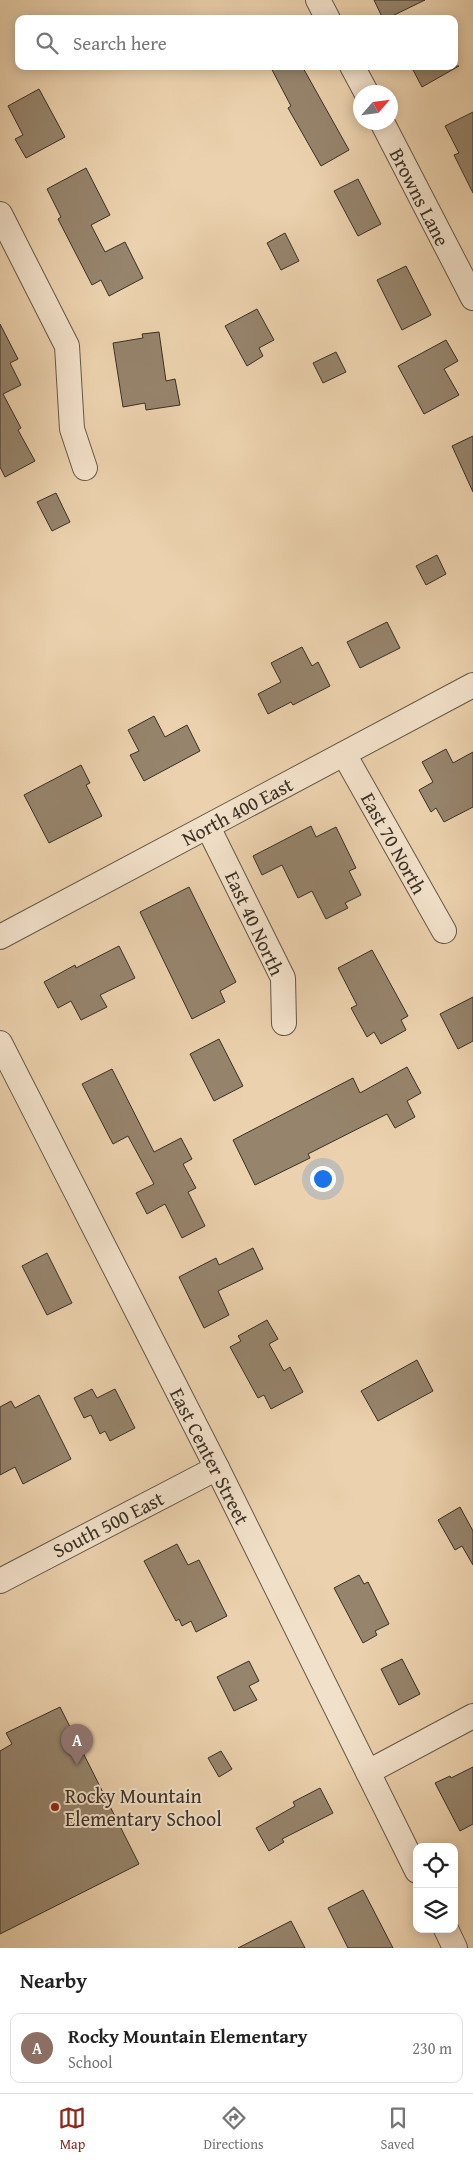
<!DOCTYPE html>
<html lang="en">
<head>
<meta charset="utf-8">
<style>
	body { margin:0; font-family:"Gentium Book Plus",serif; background:#f6f6f6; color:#222 }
	.controls { position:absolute; right:15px; bottom:15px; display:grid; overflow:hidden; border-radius:10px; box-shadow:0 2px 12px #0003 }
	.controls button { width:45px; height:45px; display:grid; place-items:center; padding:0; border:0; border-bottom:1px solid #e0e0e0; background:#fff; color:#222; font:25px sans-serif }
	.compass { position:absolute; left:353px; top:85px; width:45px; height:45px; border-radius:50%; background:#fff; box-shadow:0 2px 12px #0003; rotate:62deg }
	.you { position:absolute; left:322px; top:1178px; width:18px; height:18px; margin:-12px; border:4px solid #fff; border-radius:50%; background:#1a73e8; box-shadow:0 0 0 8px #1a73e833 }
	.badge { display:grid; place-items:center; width:32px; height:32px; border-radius:50%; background:#8f2418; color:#fff; font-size:16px; font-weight:700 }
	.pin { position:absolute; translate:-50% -41px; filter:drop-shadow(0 1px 2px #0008) }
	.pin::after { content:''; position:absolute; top:26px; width:18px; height:15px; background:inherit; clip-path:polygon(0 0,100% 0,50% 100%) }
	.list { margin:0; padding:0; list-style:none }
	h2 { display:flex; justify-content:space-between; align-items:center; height:65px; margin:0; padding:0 20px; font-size:21px }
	h2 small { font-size:16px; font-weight:400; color:#767676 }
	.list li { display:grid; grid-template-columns:32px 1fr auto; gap:15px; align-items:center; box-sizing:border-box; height:70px; margin:0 10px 10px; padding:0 10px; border:1px solid #e0e0e0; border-radius:10px }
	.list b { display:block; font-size:19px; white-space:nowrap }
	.list p { margin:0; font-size:16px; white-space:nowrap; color:#767676 }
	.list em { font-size:16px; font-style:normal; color:#767676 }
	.icon { flex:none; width:28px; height:28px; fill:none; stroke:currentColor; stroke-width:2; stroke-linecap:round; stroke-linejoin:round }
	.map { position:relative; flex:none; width:473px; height:1948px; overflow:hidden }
	.search { position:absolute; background:#fff; box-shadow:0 2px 12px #0003; left:15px; right:15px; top:15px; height:55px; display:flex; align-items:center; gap:12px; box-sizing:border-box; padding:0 18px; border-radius:10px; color:#767676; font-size:19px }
	.sheet { height:145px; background:#fff }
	nav { display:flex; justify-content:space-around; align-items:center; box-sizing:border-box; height:70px; border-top:1px solid #e0e0e0; background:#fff; font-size:14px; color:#767676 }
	nav a { display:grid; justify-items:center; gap:2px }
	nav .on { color:#8f2418 }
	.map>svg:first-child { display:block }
	.building { fill:#96846c; stroke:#3a3026 }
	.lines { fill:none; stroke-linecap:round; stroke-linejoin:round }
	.minor-casing { stroke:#665848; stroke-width:26 }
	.minor { stroke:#f2e1ca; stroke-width:24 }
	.poi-dot { fill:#8f2418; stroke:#f2e1ca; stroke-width:2 }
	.labels { text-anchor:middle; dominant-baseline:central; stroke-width:4; stroke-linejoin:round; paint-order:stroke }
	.street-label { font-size:20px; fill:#3a3026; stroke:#f2e1ca }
	.poi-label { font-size:20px; fill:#3a3026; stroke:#f2e1ca; text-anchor:start }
</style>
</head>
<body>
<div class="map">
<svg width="473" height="1948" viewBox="0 0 473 1948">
	<rect width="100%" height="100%" fill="#ebd1ad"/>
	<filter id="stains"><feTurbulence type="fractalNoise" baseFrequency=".004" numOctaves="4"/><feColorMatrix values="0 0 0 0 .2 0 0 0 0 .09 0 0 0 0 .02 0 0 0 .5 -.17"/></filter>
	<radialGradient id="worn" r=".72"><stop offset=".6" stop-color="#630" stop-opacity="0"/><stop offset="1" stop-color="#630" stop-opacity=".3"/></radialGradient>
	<g class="building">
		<path d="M374,0H425L386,19H383Z"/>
		<path d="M270,66H302L349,150L321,166L288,108L291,106Z"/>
		<path d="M411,66H459L422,87Z"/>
		<path d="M39,89L65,137L26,158L15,139L23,135L8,106Z"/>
		<path d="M473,112V193L454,155L459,153L445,126Z"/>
		<path d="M86,168L110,215L91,225L105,252L125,242L143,278L109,296L101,280L92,285L58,219L61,217L47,189Z"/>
		<path d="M358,179L381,224L358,236L334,191Z"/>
		<path d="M285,233L299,261L281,270L267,243Z"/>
		<path d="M406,266L431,315L402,330L377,280Z"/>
		<path d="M257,309L274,340L259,348L263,356L247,366L225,326Z"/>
		<path d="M0,324L18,359L10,363L21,385L3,394L21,428L18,430L35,461L5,477L0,467Z"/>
		<path d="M159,332L166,381L175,379L180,405L146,410L145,403L123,407L113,343L143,338L142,334Z"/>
		<path d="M446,340L458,361L444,369L459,395L424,414L398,366Z"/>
		<path d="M336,352L346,372L323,383L313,363Z"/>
		<path d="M473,436V492L452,446Z"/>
		<path d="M56,493L70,522L52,531L37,502Z"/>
		<path d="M437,555L446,574L426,585L416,566Z"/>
		<path d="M387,622L400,648L360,668L347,642Z"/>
		<path d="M302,647L312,666L318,662L330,686L293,705L291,702L268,714L258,694L281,682L271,663Z"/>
		<path d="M154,716L165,737L187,725L200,751L144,781L130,755L139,751L128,730Z"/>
		<path d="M446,749L453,763L473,752V807L444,822L436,808L431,812L419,790L433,782L422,762Z"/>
		<path d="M81,765L90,783L86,785L102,816L49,843L24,795Z"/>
		<path d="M311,826L316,837L336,827L356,868L349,871L361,895L345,903L348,908L326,919L312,891L298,898L282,865L262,875L253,856Z"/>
		<path d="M189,887L236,982L220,991L225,1002L192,1019L140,912Z"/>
		<path d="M119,946L135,978L100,995L107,1007L81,1020L71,1001L58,1008L44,982L75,965L76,968Z"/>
		<path d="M372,950L408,1016L401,1020L406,1030L381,1044L374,1032L367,1037L351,1008L357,1005L338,968Z"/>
		<path d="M473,997V1041L458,1049L440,1014Z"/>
		<path d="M219,1039L243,1086L214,1101L190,1054Z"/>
		<path d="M407,1067L421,1093L407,1101L415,1117L395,1128L387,1114L308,1154L310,1158L255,1185L233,1140L353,1078L360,1093Z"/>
		<path d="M112,1069L154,1152L181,1138L192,1159L183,1164L196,1188L188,1192L205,1226L182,1238L165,1204L147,1214L136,1193L154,1184L128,1136L113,1144L82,1084Z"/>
		<path d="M253,1248L263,1269L218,1291L229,1315L204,1328L179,1277L216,1258L219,1265Z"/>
		<path d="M47,1253L72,1303L47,1315L22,1266Z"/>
		<path d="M267,1320L278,1339L269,1344L284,1371L290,1367L303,1392L271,1409L264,1395L258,1398L230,1347L241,1341L238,1336Z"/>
		<path d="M417,1360L433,1391L378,1421L361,1391Z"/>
		<path d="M92,1389L97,1398L115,1389L135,1428L110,1441L105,1431L100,1434L91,1415L84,1418L74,1398Z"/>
		<path d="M39,1395L71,1459L23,1484L15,1467L0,1475V1407L11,1401L15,1408Z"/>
		<path d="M460,1507L473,1531V1565L462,1546L455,1550L438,1520Z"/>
		<path d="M177,1544L188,1565L199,1560L227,1616L196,1632L191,1621L182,1626L179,1619L176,1621L144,1561Z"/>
		<path d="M359,1575L364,1584L368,1582L389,1624L375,1631L377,1635L363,1643L334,1588Z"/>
		<path d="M402,1659L420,1694L399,1705L381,1669Z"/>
		<path d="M249,1661L259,1681L249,1686L257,1700L234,1711L217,1677Z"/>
		<path d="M60,1707L139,1864L0,1934V1751L12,1744L6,1733Z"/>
		<path d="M221,1751L232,1769L219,1777L208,1758Z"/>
		<path d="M473,1767V1824L460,1831L435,1783L450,1776L451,1778Z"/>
		<path d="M320,1788L333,1813L282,1839L284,1842L269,1851L256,1828L295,1806L293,1802Z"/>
		<path d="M363,1890L393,1948H348L328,1908Z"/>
		<path d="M291,1921L305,1948H238Z"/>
	</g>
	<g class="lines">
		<g class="minor-casing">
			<g id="minor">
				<path d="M318,0L328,19"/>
				<path d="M352,66L366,92"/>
				<path d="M382,122L473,298"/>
				<path d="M0,214L67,346L72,429L85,468"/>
				<path d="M344,754L444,931"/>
				<path d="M208,827L283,978L284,1023"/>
				<path d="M0,937L473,685"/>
				<path d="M0,1043L217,1468L417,1871"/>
				<path d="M0,1581L217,1468"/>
				<path d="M368,1772L473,1716"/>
				<path d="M446,1929L455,1948"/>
			</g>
		</g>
		<use href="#minor" class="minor"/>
	</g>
	<circle class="poi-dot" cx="55" cy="1807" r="5"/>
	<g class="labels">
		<g class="street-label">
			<text transform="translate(420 197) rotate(63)">Browns Lane</text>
			<text transform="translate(237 811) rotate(-28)">North 400 East</text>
			<text transform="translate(394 843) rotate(61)">East 70 North</text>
			<text transform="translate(255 923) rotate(65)">East 40 North</text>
			<text transform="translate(210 1456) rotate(63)">East Center Street</text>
			<text transform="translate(108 1524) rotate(-27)">South 500 East</text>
		</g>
		<g class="poi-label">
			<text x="65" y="1795">Rocky Mountain<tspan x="65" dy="23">Elementary School</tspan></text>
		</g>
	</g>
	<rect width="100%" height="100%" filter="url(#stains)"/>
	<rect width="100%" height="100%" fill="url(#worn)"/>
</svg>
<div class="controls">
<button><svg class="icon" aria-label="locate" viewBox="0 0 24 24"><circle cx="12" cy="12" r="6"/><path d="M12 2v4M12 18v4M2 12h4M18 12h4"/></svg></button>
<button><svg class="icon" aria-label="layers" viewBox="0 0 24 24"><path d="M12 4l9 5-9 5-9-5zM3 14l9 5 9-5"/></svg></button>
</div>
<svg class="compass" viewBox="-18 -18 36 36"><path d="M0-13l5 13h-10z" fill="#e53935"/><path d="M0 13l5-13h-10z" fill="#767676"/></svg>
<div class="you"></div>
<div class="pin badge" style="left:77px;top:1765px;background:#8d6e63">A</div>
<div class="search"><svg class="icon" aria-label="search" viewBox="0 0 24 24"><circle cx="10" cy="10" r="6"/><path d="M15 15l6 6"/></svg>Search here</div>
</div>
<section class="sheet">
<h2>Nearby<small></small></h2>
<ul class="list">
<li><span class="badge" style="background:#8d6e63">A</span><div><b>Rocky Mountain Elementary</b><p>School</p></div><em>230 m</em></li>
</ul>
</section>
<nav>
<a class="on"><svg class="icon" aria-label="map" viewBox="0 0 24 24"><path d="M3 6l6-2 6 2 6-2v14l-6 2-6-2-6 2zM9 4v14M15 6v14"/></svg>Map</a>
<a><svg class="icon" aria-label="directions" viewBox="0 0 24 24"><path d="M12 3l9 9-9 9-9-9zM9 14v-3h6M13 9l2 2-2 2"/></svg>Directions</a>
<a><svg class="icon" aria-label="saved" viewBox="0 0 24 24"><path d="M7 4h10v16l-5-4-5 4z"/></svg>Saved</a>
</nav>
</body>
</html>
